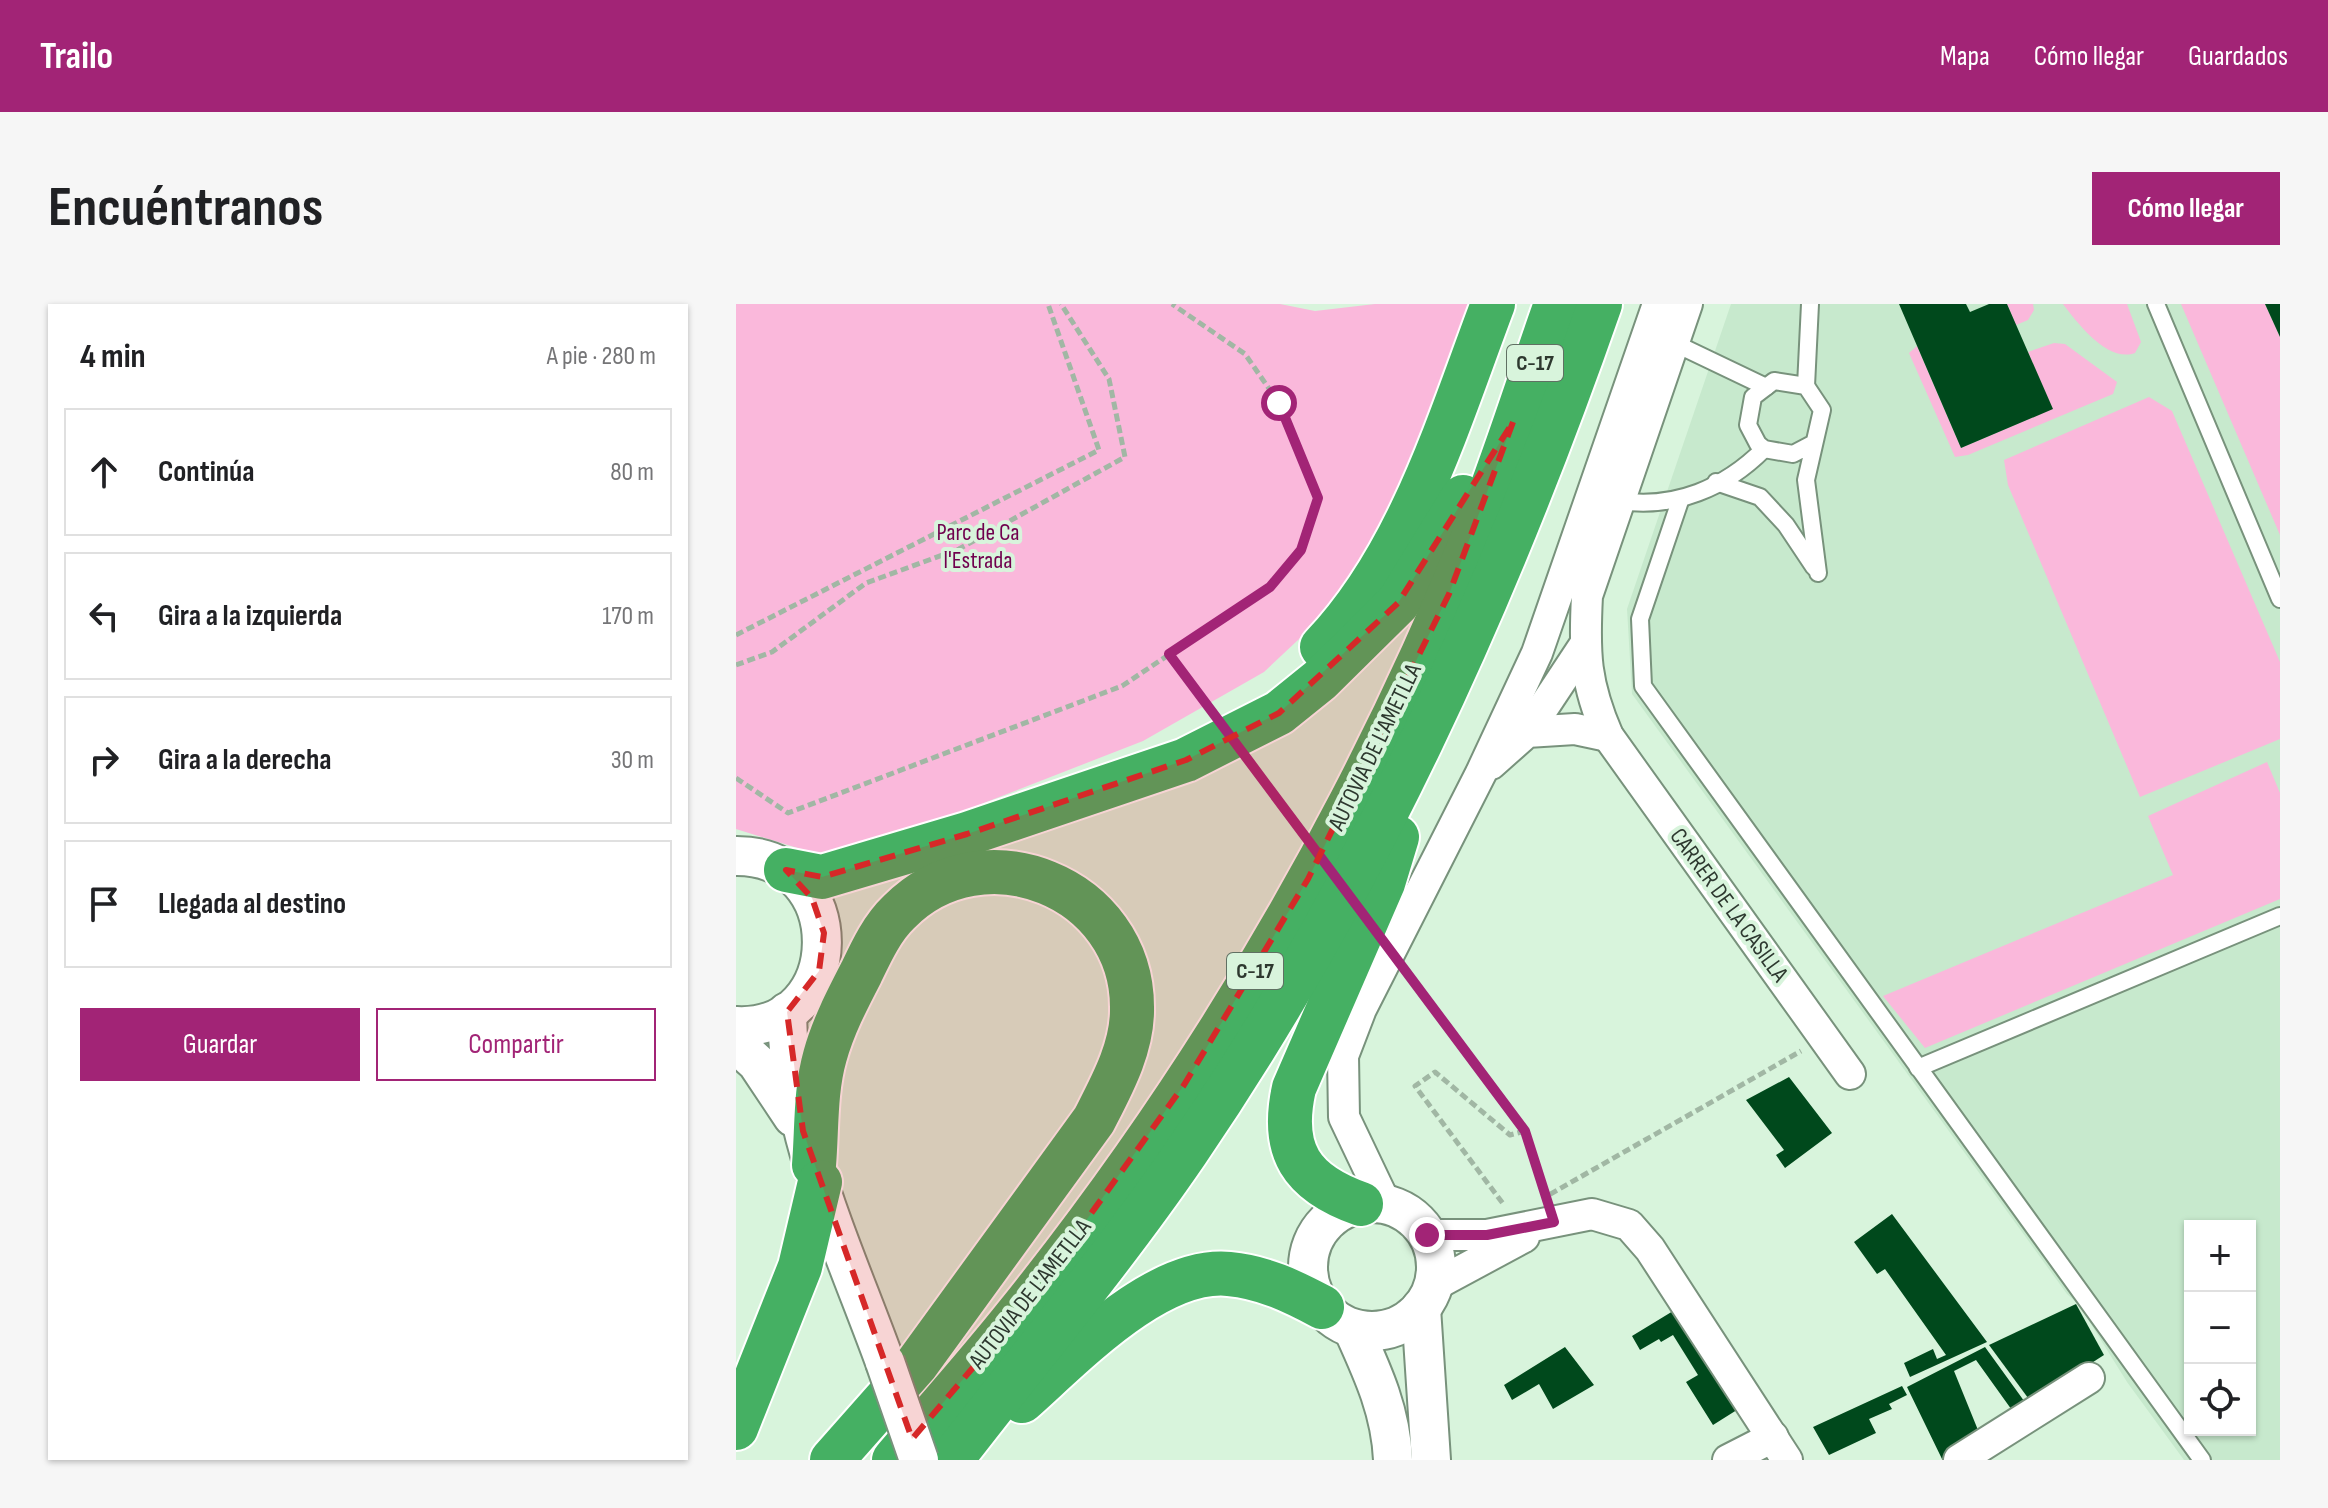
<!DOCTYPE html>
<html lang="es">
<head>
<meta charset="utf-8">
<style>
	body { margin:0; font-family:"Sofia Sans Condensed",sans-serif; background:#f6f6f6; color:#202124 }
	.controls { position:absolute; right:24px; bottom:24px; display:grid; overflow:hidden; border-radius:0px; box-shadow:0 2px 6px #0004 }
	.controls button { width:72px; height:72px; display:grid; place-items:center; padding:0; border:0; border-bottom:2px solid #e0e0e0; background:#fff; color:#202124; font:40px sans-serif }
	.stop { position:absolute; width:24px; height:24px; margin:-18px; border:6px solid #a22476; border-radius:50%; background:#fff }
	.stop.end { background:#a22476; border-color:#fff; box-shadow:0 2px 8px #0008 }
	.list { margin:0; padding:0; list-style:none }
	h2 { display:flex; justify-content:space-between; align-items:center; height:104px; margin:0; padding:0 32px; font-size:34px }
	h2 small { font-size:26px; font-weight:400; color:#757577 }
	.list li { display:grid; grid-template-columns:52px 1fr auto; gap:24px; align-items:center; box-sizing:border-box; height:128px; margin:0 16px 16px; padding:0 16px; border:2px solid #e0e0e0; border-radius:0px }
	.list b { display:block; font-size:30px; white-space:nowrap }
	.list em { font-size:26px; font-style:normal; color:#757577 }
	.actions { display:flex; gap:16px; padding:24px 32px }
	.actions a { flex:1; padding:18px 0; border:2px solid #a22476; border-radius:0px; text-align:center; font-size:28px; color:#a22476 }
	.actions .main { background:#a22476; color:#fff }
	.icon { flex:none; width:44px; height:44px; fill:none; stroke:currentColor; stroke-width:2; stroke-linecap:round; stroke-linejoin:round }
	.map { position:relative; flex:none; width:1544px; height:1156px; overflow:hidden; border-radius:0px }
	header { display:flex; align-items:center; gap:48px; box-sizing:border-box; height:112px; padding:0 40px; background:#a22476; color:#fff }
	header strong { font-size:38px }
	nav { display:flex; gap:44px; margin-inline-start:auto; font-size:28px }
	.intro { display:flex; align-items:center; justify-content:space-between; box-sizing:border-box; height:192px; padding:0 48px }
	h1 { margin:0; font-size:56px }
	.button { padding:20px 36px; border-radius:0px; background:#a22476; color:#fff; font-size:28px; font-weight:700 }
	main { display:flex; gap:48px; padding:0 48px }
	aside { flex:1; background:#fff; border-radius:0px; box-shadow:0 2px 6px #0004 }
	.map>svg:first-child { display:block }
	.built { fill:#c7e9cd; fill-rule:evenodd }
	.green { fill:#fab8db }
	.building { fill:#00491c }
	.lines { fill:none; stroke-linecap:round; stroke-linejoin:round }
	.service-casing { stroke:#78927c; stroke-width:20 }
	.minor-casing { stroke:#78927c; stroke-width:34 }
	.tertiary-casing { stroke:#78927c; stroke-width:42 }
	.motorway-casing { stroke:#fff; stroke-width:48 }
	.path { stroke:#a1b7a4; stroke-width:5; stroke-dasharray:8 4; stroke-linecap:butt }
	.service { stroke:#fff; stroke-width:16 }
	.minor { stroke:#fff; stroke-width:30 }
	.tertiary { stroke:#fff; stroke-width:38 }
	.motorway { stroke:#45b063; stroke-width:44 }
	.tertiary-bridge-casing { stroke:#78927c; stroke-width:42; stroke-linecap:butt }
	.path-bridge { stroke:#a1b7a4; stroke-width:5; stroke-dasharray:8 4; stroke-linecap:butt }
	.tertiary-bridge { stroke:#fff; stroke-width:38 }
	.route { stroke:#a22476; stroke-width:10 }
	.marked { fill:#d62828; fill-opacity:0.2; stroke:#d62828; stroke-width:6; stroke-dasharray:16 10; stroke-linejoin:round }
	.labels { text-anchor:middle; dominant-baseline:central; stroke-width:8; stroke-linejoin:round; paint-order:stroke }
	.shield { fill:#d8f4dc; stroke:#607063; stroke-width:2 }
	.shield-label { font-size:22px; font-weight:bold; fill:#2d382f }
	.park-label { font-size:24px; fill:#70004e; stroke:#d8f4dc }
	.street-label { font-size:24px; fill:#2d382f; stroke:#d8f4dc }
</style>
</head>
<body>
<header>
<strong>Trailo</strong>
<nav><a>Mapa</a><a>Cómo llegar</a><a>Guardados</a></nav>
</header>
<div class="intro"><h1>Encuéntranos</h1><a class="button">Cómo llegar</a></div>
<main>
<aside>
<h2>4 min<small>A pie · 280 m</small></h2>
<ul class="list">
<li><svg class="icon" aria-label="ahead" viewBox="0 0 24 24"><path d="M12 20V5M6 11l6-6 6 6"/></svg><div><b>Continúa</b></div><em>80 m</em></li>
<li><svg class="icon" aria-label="left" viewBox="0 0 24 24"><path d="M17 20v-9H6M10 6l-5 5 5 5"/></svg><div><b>Gira a la izquierda</b></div><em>170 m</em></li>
<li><svg class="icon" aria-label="right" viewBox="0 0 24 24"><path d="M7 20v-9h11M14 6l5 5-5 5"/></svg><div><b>Gira a la derecha</b></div><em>30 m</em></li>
<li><svg class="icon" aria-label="arrive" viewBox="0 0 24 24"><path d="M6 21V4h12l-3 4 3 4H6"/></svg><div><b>Llegada al destino</b></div></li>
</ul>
<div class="actions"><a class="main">Guardar</a><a>Compartir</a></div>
</aside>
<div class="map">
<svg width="1544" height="1156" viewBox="0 0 1544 1156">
	<rect width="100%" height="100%" fill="#d8f4dc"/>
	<path class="built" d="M995,0H1544V1156H1448L1391,1078L1343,1001L1331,990L896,390L891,305ZM1454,922H1514V1126H1454Z"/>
	<g class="green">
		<path d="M0,0H544L579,7L639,0H735L684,141L631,260L578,321L528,368L407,437L186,523L84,551L0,525Z"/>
		<path d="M1271,0H1297L1298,6L1292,16L1280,21Z"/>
		<path d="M1327,0H1391L1405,38L1399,49C1372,59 1342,20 1327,0Z"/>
		<path d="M1445,0H1529L1544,33V231Z"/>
		<path d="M1318,39L1329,40L1381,78L1377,90L1232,151L1219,153L1173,49L1181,42L1225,144L1316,105L1292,48Z"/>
		<path d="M1413,93L1436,107L1544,358V435L1404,493L1272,181L1268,156Z"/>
		<path d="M1531,458L1544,489V595L1189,744L1147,692L1437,571L1412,512Z"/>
	</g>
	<g class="building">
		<path d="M1163,0H1230L1234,8L1253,0H1271L1317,105L1225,144Z"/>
		<path d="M1529,0H1544V33Z"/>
		<path d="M1053,773L1096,829L1049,864L1040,851L1048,846L1010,796Z"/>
		<path d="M1156,910L1251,1038L1174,1073L1168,1059L1197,1045L1201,1055L1210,1051L1149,965L1141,970L1118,938Z"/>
		<path d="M1340,1000L1368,1051L1295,1098L1253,1041Z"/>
		<path d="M942,1004L1004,1104L977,1121L950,1078L962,1071L937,1031L925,1038L923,1035L904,1046L896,1032Z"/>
		<path d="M829,1043L858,1081L817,1105L803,1080L776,1096L768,1081Z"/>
		<path d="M1249,1043L1291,1101L1278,1109L1240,1056L1218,1067L1244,1131L1206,1155L1171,1083Z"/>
		<path d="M1166,1082L1171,1091L1153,1100L1156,1105L1133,1115L1140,1129L1093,1151L1077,1123Z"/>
	</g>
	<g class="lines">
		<g class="service-casing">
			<g id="service">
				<path d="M1420,0L1544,295"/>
				<path d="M938,39L1030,83"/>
				<path d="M1070,82L1074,0"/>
				<path d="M1076,140L1057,150L1028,145L1022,140L1012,121L1017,93L1038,77L1070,82L1086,106L1070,176L1082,269"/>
				<path d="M980,178L1024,193L1050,221L1078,263"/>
				<path d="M884,197C939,205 989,184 1028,145"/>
				<path d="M944,197L904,315L907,382L1466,1156"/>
				<path d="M1182,764L1544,612"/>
			</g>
		</g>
		<g class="minor-casing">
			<g id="minor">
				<path d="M951,0L851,292C848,350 849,379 872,432L1114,770"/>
				<path d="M791,428L848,342"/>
				<path d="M755,460L791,428L839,425L872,432"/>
				<path d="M650,901L608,813L607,752L625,705L745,469L801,349L922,0"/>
				<path d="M691,931H751L856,910L893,921L914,945L1051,1156"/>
				<path d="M697,982L788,933"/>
				<path d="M992,1156L1037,1133"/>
				<path d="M1223,1156L1353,1074"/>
			</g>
		</g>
		<g class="tertiary-casing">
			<g id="tertiary">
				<path d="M0,552C116,551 113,728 0,722"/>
				<path d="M51,708C52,830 108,945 149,1058"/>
				<path d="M0,740L21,759L57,813"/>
				<circle cx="636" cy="963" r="64"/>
				<path d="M685,1004L695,1156"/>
				<path d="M617,1025C637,1069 655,1108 657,1156"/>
			</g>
		</g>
		<g class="motorway-casing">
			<g id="motorway">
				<path d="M586,343C674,251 713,116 757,0"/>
				<path d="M50,566L86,573L231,530L450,456L543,409L584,376L662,299L727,193"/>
				<path d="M78,861C81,825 79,787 89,752C97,723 111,696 125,669C135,648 146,624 163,608C247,523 396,583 396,703C397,743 376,781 358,816L180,1061L96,1156"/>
				<path d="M625,900C565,879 544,847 558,784L647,579L661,533"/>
				<path d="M286,1097C336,1053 420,963 493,970C527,973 556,987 586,1003"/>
				<path d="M0,1124L64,963L84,878"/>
				<path d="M158,1156C199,1108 241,1061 280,1012C408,853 521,679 615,498C660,411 702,320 739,229C769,154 793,76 820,0"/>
				<path d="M215,1156C294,1053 378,954 451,847C629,586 760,298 864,0"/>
			</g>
		</g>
		<g class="path">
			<path d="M0,331L363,146L312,0"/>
			<path d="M433,350L445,365"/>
			<path d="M0,361L36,348L130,279L223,245L389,153L373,75L325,0"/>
			<path d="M0,474L52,509L386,382L534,283L565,246L582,194L543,99L509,50L436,0"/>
			<path d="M702,712L789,827L774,831L699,768L679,782L768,901"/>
			<path d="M789,827L811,892L1065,747"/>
		</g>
		<use href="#service" class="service"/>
		<use href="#minor" class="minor"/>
		<use href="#tertiary" class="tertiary"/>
		<use href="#motorway" class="motorway"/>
		<g class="tertiary-bridge-casing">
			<path id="tertiary-bridge" d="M149,1058L183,1156"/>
		</g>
		<path class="path-bridge" d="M445,365L702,712"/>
		<use href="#tertiary-bridge" class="tertiary-bridge"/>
	</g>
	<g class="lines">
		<path class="route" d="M543,99L582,194L565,246L534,283L433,350L789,827L818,918L751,931H691"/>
	</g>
	<path class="marked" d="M777,118L713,290L572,575L448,781L281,1012L176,1135L67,827L51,708L83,667L88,629L76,594L50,566L86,573L231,530L450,456L543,409L662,299Z"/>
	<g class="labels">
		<g class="shield">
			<rect x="771" y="41" width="56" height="36" rx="6"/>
			<rect x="491" y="649" width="56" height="36" rx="6"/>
		</g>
		<g class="shield-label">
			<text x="799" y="59">C-17</text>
			<text x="519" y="667">C-17</text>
		</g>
		<g class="park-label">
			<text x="242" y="228">Parc de Ca<tspan x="242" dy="28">l'Estrada</tspan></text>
		</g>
		<g class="street-label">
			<text transform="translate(639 443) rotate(-64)">AUTOVIA DE L'AMETLLA</text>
			<text transform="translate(993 601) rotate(54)">CARRER DE LA CASILLA</text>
			<text transform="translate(294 990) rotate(-52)">AUTOVIA DE L'AMETLLA</text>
		</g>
	</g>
</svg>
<div class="controls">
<button>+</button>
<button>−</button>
<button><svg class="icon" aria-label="locate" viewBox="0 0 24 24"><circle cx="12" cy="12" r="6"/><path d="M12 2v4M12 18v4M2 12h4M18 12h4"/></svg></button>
</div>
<div class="stop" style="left:543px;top:99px"></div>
<div class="stop end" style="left:691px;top:931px"></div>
</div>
</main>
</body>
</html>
